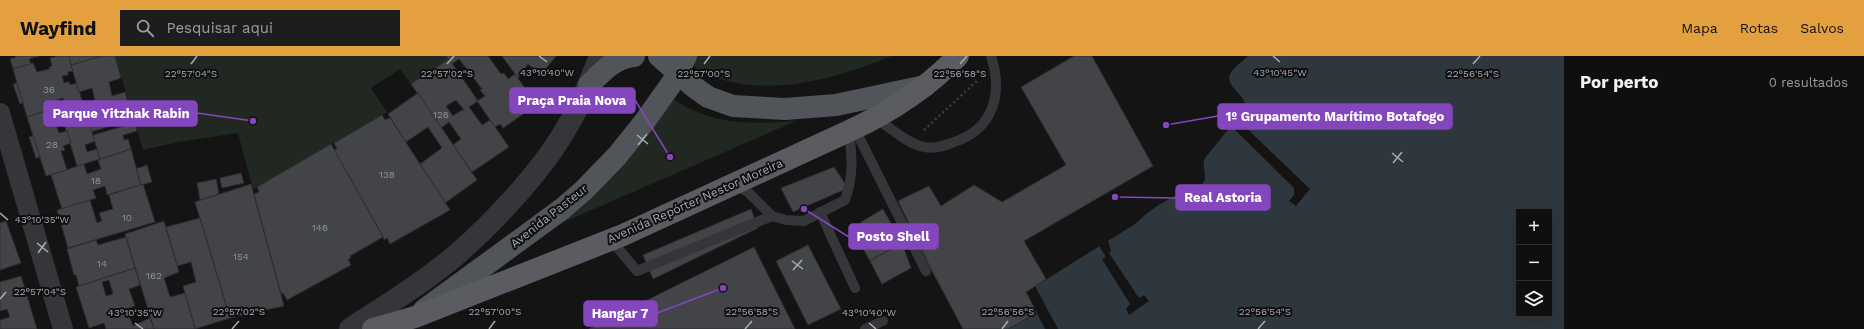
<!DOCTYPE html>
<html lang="pt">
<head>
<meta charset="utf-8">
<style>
	body { margin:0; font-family:"Work Sans",sans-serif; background:#1d1d1e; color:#f1f3f6 }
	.controls { position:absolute; right:12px; bottom:12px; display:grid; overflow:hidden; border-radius:0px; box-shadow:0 4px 16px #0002 }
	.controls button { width:36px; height:36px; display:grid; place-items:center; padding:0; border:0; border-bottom:1px solid #2f2f30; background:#0f0f10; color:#f1f3f6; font:20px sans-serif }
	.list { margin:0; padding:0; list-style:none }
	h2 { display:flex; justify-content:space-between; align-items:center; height:52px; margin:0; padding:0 16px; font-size:17px }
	h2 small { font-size:13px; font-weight:400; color:#9b9c9f }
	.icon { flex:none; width:22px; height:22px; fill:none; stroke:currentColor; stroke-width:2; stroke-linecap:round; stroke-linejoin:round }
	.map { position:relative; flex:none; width:1564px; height:273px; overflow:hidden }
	header { display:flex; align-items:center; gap:24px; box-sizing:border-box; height:56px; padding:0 20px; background:#e4a03e; color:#111 }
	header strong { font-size:19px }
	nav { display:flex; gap:22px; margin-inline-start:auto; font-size:14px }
	.search { width:280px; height:36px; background:#1d1d1e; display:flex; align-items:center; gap:10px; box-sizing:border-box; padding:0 14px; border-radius:0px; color:#9b9c9f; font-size:15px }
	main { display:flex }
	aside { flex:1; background:#0f0f10 }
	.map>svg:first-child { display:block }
	.green { fill:#202821 }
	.water { fill:#2e373d; fill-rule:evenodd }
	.pier { fill:#141415 }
	.building { fill:#434448; stroke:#2e2e31; fill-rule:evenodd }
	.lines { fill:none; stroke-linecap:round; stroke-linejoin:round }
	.path { stroke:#3b3d41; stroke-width:2.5; stroke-dasharray:2 3; stroke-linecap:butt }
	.service { stroke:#35363a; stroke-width:10 }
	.minor { stroke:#35363a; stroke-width:20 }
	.tertiary { stroke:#35363a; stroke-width:22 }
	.primary { stroke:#515459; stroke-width:22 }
	.trunk { stroke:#5a5c62; stroke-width:22 }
	.ticks { fill:none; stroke:#a7acb5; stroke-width:1.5 }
	.labels { text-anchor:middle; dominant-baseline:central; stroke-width:4; stroke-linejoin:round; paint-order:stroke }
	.number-label { font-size:10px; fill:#8e929a }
	.street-label { font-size:12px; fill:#a7acb5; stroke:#0f0f10 }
	.ticks-label { font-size:10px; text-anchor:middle; fill:#a7acb5; stroke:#0f0f10; stroke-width:4; stroke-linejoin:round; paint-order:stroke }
	.leader { fill:none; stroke:#8446bd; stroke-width:1.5 }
	.callout-dot { fill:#8446bd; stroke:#0f0f10; stroke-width:1.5 }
	.callout { fill:#8446bd; stroke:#8446bd; stroke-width:1.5 }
	.callout-label { font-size:13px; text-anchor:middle; font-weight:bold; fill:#fff }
</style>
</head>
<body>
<header>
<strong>Wayfind</strong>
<div class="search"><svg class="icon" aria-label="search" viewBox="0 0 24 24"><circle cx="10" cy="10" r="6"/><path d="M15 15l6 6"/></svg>Pesquisar aqui</div>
<nav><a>Mapa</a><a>Rotas</a><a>Salvos</a></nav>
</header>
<main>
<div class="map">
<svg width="1564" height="273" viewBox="0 0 1564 273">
	<rect width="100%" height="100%" fill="#141415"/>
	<g class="green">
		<path d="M115,0H446L449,3L411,28L400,13L371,32L387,56L253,133L238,77L178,86L143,94Z"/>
		<path d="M690,0H892C831,25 745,49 687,6Z"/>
		<path d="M671,42C714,70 747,68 796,65L564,166Z"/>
	</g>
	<path class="water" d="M1248,0H1564V273H1008L1037,257L1026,236L1135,168C1157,147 1176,139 1203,127C1208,120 1201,111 1205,102L1245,53C1249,40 1224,31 1230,18C1234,11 1243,5 1248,0ZM1519,156H1549V258H1519Z"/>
	<g class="pier">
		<path d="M1237,63L1310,133L1296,150L1289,145L1294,139V132L1231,70Z"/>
		<path d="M1108,185L1111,195L1109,197L1139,242L1144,239L1149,245L1129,259L1126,253L1130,248L1102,203L1106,201L1099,190Z"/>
		<path d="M1035,230L1058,273H1045L1026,236Z"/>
	</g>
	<g class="building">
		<path d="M15,0H39L29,3L31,8L13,13L10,3L16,1Z"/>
		<path d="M58,0H69L73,15L68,16V19L62,20L64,27L69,26L70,29L77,27L82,45L65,50L63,42L46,47L43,48L45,55L27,61L13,13L33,7L37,16L50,13L49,11L52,10L50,2Z"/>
		<path d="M69,0H102L71,9Z"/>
		<path d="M102,0H115L121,22L109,26L112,40L125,36L133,63L91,76L82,47L95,44L92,32L79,36L71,9Z"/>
		<path d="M446,0H488L501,18L504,17L508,23L515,18L534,45L529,49L532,52L503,72L500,68L495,71L477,45L485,40L480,34L482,33L459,3L452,8Z"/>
		<path d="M502,0H556L541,19L528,8L518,22Z"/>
		<path d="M1074,0H1092L1153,110L1024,185L1046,223L1026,236L1037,257L1008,273H963L931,213L898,145L929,130L941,150L974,129L1002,146L1066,109L1021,31Z"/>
		<path d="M449,3L478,45L469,51L482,69L490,64L509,91L472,116L453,89L461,83L449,66L441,72L411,28ZM456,44L464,54H462L453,60L446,50Z"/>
		<path d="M17,27L23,47L20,48L13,28Z"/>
		<path d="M418,37L477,124L445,147L420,108L442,92L428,71L406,86L388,58Z"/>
		<path d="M82,45L84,54L74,57L77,66L87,62L95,85L85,89L87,96L97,93L100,103L77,110L59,51Z"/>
		<path d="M49,54L52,66L55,65L59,77L67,75L71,87L63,90L65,94L61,95L67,114L46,120L27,61Z"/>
		<path d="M382,59L385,64L390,62L450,154L390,188L387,182L384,184L383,181L334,94L337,93L334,87Z"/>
		<path d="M135,67L137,75L123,79L124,84L128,83L131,93L100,103L93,79Z"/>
		<path d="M33,80L40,101L36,102L29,81Z"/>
		<path d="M331,88L383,181L350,200L351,202L348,203L351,209L287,244L283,237L281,238L254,138L259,136L257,131Z"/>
		<path d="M131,93L141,129L107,139L105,130L93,134L96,142L62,153L51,119L84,108L87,118L101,113L98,104Z"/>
		<path d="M147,109L152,126L141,129L136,113Z"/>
		<path d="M834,111L848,132L793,156L781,132Z"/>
		<path d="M241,117L244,127L222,132L220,122Z"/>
		<path d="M216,123L219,138L200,144L197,127Z"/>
		<path d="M143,128L155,166L68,192L57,154L90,144L97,167L102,165L99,157L113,153L109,139Z"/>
		<path d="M251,128L284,250L230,262L195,146Z"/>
		<path d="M751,153L758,172L653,223L643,199Z"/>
		<path d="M883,153L902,187L870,205L856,180L861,166Z"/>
		<path d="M200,162L230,262L195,273L183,230L196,226L191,206L177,210L166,171Z"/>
		<path d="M6,165L21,207L0,214V167Z"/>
		<path d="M164,165L179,216L164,222L170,241L185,237L195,273H154L125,178Z"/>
		<path d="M126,181L135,212L79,230L76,219H74L67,193L96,184L98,189Z"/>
		<path d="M902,187L911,212L882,228L870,205Z"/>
		<path d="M808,189L841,253L808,269L776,205Z"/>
		<path d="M754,191L795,273H589Z"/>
		<path d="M135,212L140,229L129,233L135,250L126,253L133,270L150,262L154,273H106L104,267L89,272L76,231ZM109,224L113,238L106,240L102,226Z"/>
		<path d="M21,220L37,273H0V264L10,261L7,253L0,255V226Z"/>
	</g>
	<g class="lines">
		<path class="path" d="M924,74L979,23"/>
		<g class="service">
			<path d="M875,62C888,70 909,89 924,91C935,93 944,90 954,86C994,73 1003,37 991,0"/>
			<path d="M855,73L926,215"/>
			<path d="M733,128L748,136L772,160L786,164L804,165L845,144C854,119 852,101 849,75"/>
			<path d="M820,156L855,232"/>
			<path d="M611,184L637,215L772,160"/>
			<path d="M865,273L883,265"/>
		</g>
		<path class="minor" d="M0,57L63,273"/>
		<path class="tertiary" d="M350,273C386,249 423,227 456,199C492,168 540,117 564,76C579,52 590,26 600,0"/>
		<g class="primary">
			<path d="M659,0L694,31L708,41L733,50L785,53L836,49L925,30"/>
			<path d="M589,29C602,16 614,2 634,0"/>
			<path d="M424,254L562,153L584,134L617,100L645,65L674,24L686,0"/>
		</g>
		<path class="trunk" d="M373,273L415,261L623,179L849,75C888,57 928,31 958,0"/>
	</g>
	<path class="ticks" d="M539,0L547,6M1273,0L1280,6M191,8L197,0M447,8L454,0M704,8L710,0M960,8L967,0M1473,8L1480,0M637,79L648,88M638,89L647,78M1392,97L1403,106M1393,107L1402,96M0,157L8,164M37,187L48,196M38,197L46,186M792,205L803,213M793,214L802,204M0,243L6,236M135,267L143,273M869,267L876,273M232,273L239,265M489,273L495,265M745,273L752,265M1002,273L1008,265M1258,273L1265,265"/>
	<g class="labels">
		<g class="number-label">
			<text x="49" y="33">36</text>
			<text x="441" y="58">126</text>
			<text x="52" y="88">28</text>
			<text x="387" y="118">138</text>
			<text x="96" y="124">18</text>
			<text x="127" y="161">10</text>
			<text x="320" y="171">146</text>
			<text x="241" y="200">154</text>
			<text x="102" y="207">14</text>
			<text x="154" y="219">162</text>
		</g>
		<g class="street-label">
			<text transform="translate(695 145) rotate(-24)">Avenida Repórter Nestor Moreira</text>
			<text transform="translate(549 160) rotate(-38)">Avenida Pasteur</text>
		</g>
	</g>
	<g class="ticks-label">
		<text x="547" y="20">43°10'40"W</text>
		<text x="1280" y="20">43°10'45"W</text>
		<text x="447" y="21">22°57'02"S</text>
		<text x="191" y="21">22°57'04"S</text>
		<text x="704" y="21">22°57'00"S</text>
		<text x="960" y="21">22°56'58"S</text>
		<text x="1473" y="21">22°56'54"S</text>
		<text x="42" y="167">43°10'35"W</text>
		<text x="40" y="239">22°57'04"S</text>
		<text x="239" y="259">22°57'02"S</text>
		<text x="495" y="259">22°57'00"S</text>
		<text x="752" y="259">22°56'58"S</text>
		<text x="1008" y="259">22°56'56"S</text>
		<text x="1265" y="259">22°56'54"S</text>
		<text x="135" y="260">43°10'35"W</text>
		<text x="869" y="260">43°10'40"W</text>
	</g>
	<path class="leader" d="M670 101L635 44M253 65L197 57M1166 69L1218 60M1115 141L1176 142M804 153L849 181M723 232L657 257"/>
	<g class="callout-dot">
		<circle cx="670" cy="101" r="4"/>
		<circle cx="253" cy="65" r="4"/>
		<circle cx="1166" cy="69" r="4"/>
		<circle cx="1115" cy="141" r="4"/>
		<circle cx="804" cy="153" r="4"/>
		<circle cx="723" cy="232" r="4"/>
	</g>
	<g class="callout">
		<rect x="510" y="32" width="125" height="25" rx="4"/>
		<rect x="44" y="45" width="153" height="25" rx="4"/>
		<rect x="1218" y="48" width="234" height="25" rx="4"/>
		<rect x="1176" y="129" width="94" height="25" rx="4"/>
		<rect x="849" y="168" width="89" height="25" rx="4"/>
		<rect x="584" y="245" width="73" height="25" rx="4"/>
	</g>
	<g class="callout-label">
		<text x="572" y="49">Praça Praia Nova</text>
		<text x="121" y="62">Parque Yitzhak Rabin</text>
		<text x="1335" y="65">1º Grupamento Marítimo Botafogo</text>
		<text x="1223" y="146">Real Astoria</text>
		<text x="893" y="185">Posto Shell</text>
		<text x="620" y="262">Hangar 7</text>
	</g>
</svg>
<div class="controls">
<button>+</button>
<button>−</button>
<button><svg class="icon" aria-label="layers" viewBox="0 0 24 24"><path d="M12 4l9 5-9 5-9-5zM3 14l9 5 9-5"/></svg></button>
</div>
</div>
<aside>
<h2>Por perto<small>0 resultados</small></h2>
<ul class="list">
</ul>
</aside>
</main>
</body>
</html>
